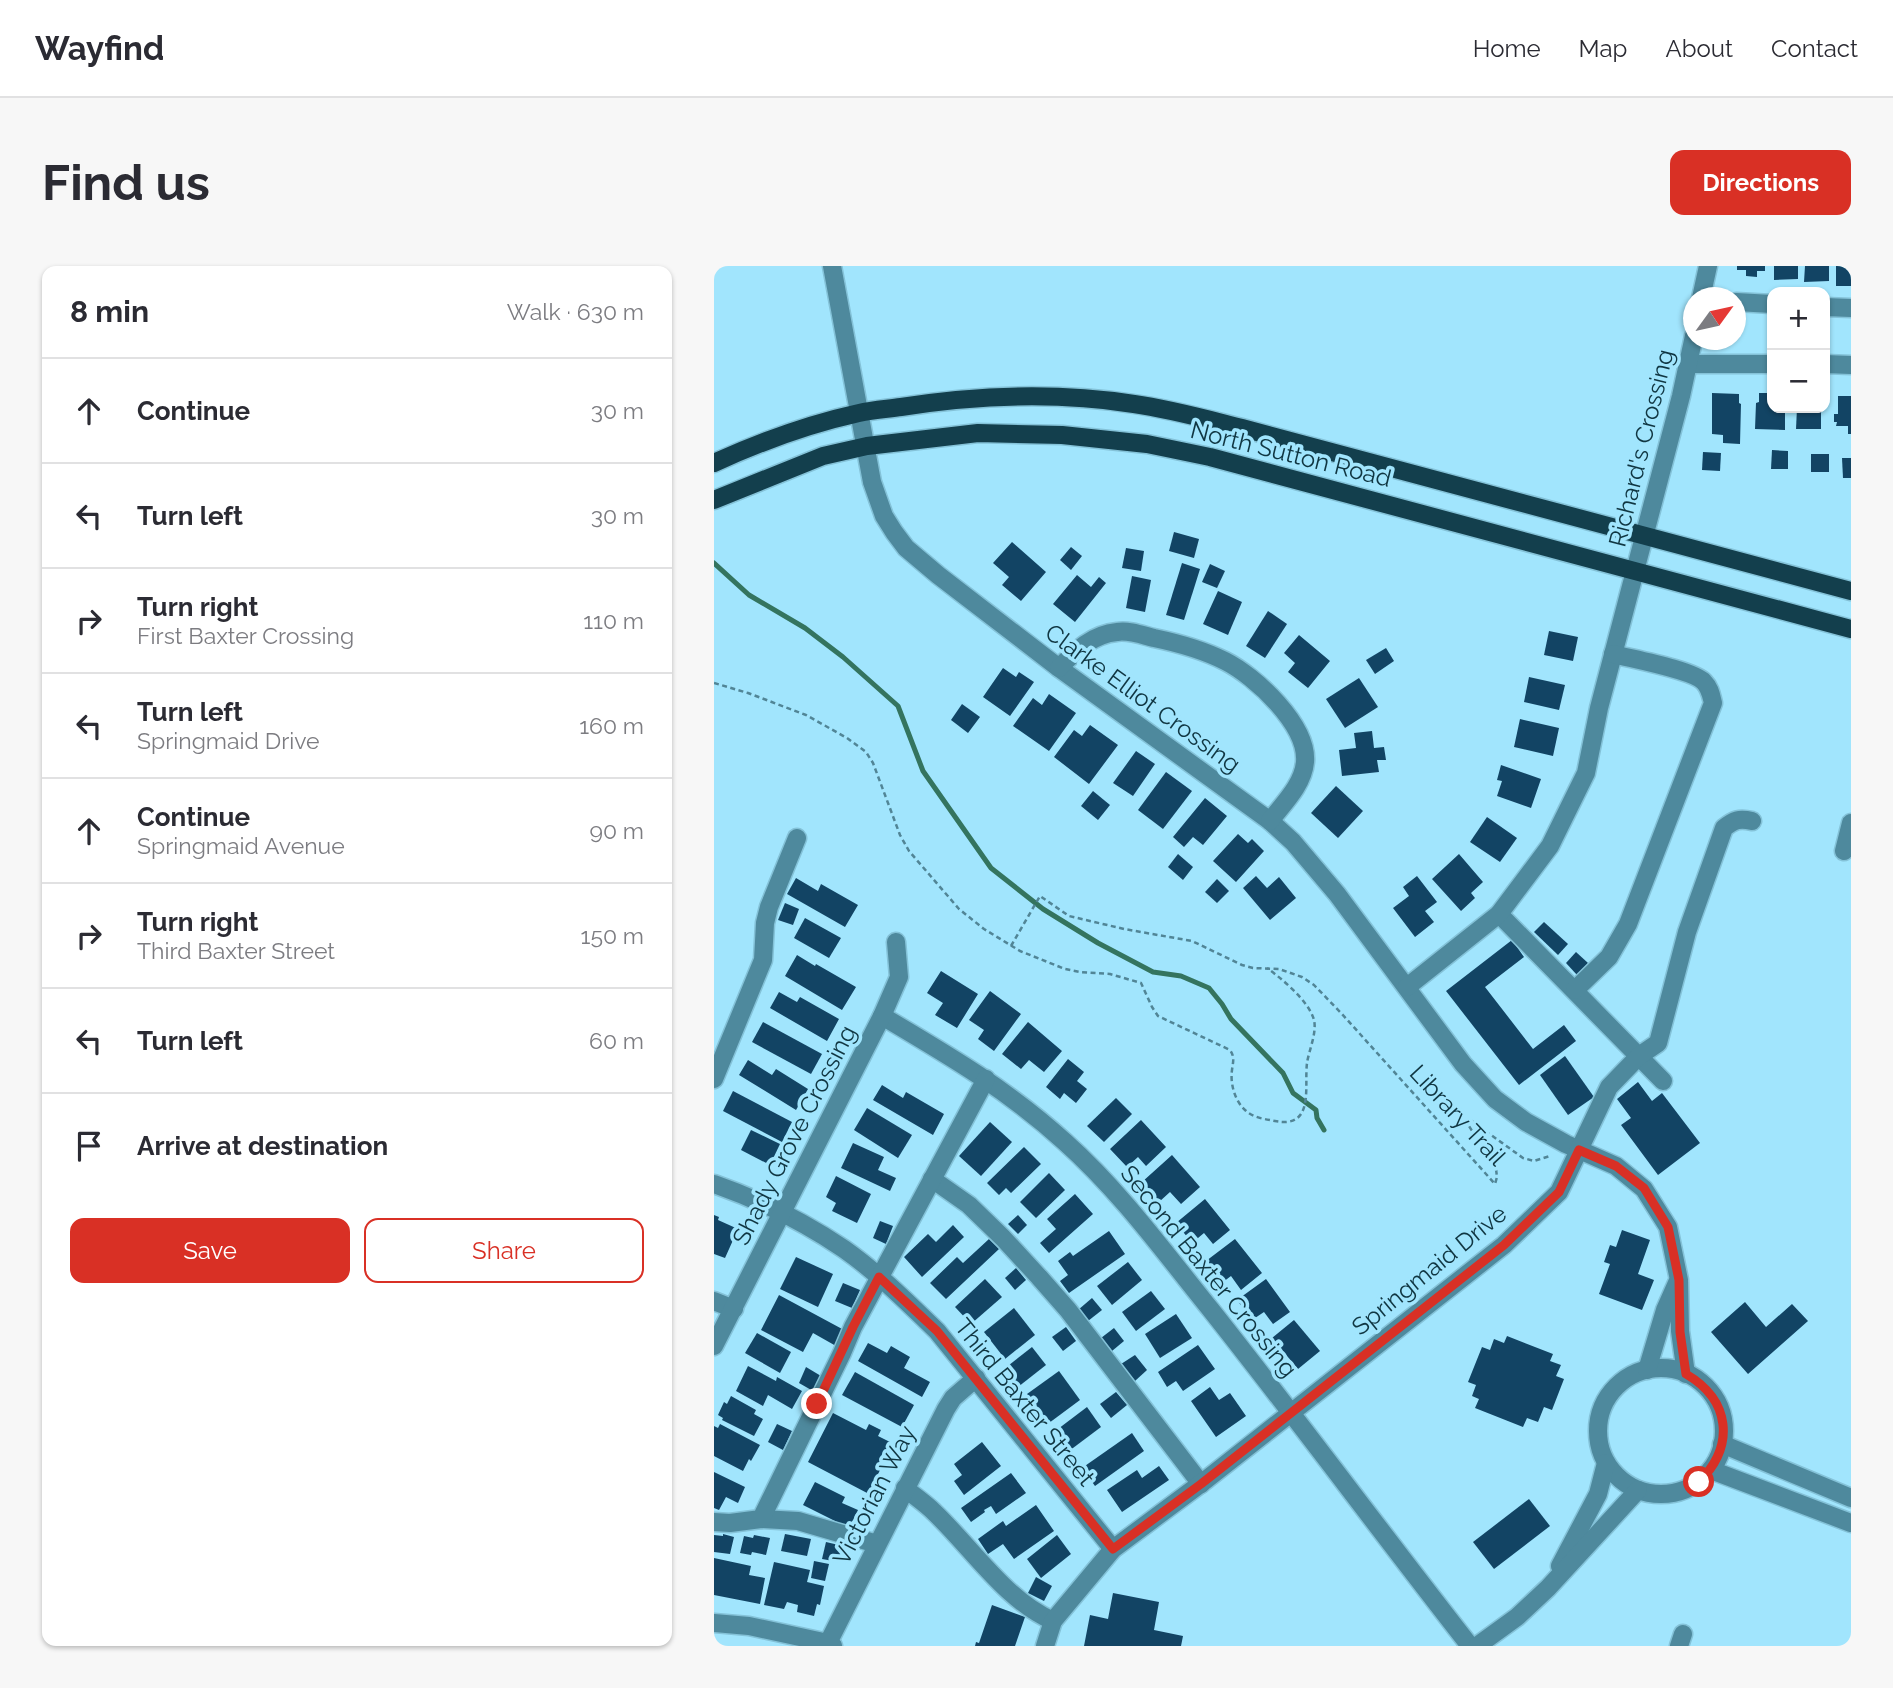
<!DOCTYPE html>
<html lang="en">
<head>
<meta charset="utf-8">
<style>
	body { margin:0; font-family:Raleway,sans-serif; background:#f7f7f7; color:#2b2b33 }
	.controls { position:absolute; right:21px; top:21px; display:grid; overflow:hidden; border-radius:14px; box-shadow:0 2px 5px #0004 }
	.controls button { width:63px; height:63px; display:grid; place-items:center; padding:0; border:0; border-bottom:2px solid #e1e1e2; background:#fff; color:#2b2b33; font:35px sans-serif }
	.compass { position:absolute; left:969px; top:21px; width:63px; height:63px; border-radius:50%; background:#fff; box-shadow:0 2px 5px #0004; rotate:57deg }
	.stop { position:absolute; width:21px; height:21px; margin:-16px; border:5px solid #d93025; border-radius:50%; background:#fff }
	.stop.end { background:#d93025; border-color:#fff; box-shadow:0 2px 7px #0008 }
	.list { margin:0; padding:0; list-style:none }
	h2 { display:flex; justify-content:space-between; align-items:center; height:91px; margin:0; padding:0 28px; font-size:30px }
	h2 small { font-size:23px; font-weight:400; color:#7c7c81 }
	.list li { display:grid; grid-template-columns:46px 1fr auto; gap:21px; align-items:center; box-sizing:border-box; height:105px; padding:0 28px; border-top:2px solid #e1e1e2 }
	.list b { display:block; font-size:26px; white-space:nowrap }
	.list p { margin:0; font-size:23px; white-space:nowrap; color:#7c7c81 }
	.list em { font-size:23px; font-style:normal; color:#7c7c81 }
	.actions { display:flex; gap:14px; padding:21px 28px }
	.actions a { flex:1; padding:16px 0; border:2px solid #d93025; border-radius:14px; text-align:center; font-size:24px; color:#d93025 }
	.actions .main { background:#d93025; color:#fff }
	.icon { flex:none; width:38px; height:38px; fill:none; stroke:currentColor; stroke-width:2; stroke-linecap:round; stroke-linejoin:round }
	.map { position:relative; flex:none; width:1137px; height:1380px; overflow:hidden; border-radius:14px }
	header { display:flex; align-items:center; gap:42px; box-sizing:border-box; height:98px; padding:0 35px; background:#fff; border-bottom:2px solid #e1e1e2 }
	header strong { font-size:33px }
	nav { display:flex; gap:38px; margin-inline-start:auto; font-size:24px }
	.intro { display:flex; align-items:center; justify-content:space-between; box-sizing:border-box; height:168px; padding:0 42px }
	h1 { margin:0; font-size:49px }
	.button { padding:18px 32px; border-radius:14px; background:#d93025; color:#fff; font-size:24px; font-weight:700 }
	main { display:flex; gap:42px; padding:0 42px }
	aside { flex:1; background:#fff; border-radius:14px; box-shadow:0 2px 5px #0004 }
	.map>svg:first-child { display:block }
	.lines { fill:none; stroke-linecap:round; stroke-linejoin:round }
	.stream { stroke:#34745f; stroke-width:5 }
	.building { fill:#124464 }
	.minor-casing { stroke:#84c2d8; stroke-width:21 }
	.major-casing { stroke:#84c2d8; stroke-width:21 }
	.path { stroke:#518596; stroke-width:2.5; stroke-dasharray:5 3.5; stroke-linecap:butt }
	.minor { stroke:#4e899d; stroke-width:18 }
	.major { stroke:#133f4d; stroke-width:18 }
	.route { stroke:#d93025; stroke-width:9 }
	.labels { text-anchor:middle; dominant-baseline:central; stroke-width:7; stroke-linejoin:round; paint-order:stroke }
	.street-label { font-size:24px; fill:#103642; stroke:#a1e5fd }
</style>
</head>
<body>
<header>
<strong>Wayfind</strong>
<nav><a>Home</a><a>Map</a><a>About</a><a>Contact</a></nav>
</header>
<div class="intro"><h1>Find us</h1><a class="button">Directions</a></div>
<main>
<aside>
<h2>8 min<small>Walk · 630 m</small></h2>
<ul class="list">
<li><svg class="icon" aria-label="ahead" viewBox="0 0 24 24"><path d="M12 20V5M6 11l6-6 6 6"/></svg><div><b>Continue</b></div><em>30 m</em></li>
<li><svg class="icon" aria-label="left" viewBox="0 0 24 24"><path d="M17 20v-9H6M10 6l-5 5 5 5"/></svg><div><b>Turn left</b></div><em>30 m</em></li>
<li><svg class="icon" aria-label="right" viewBox="0 0 24 24"><path d="M7 20v-9h11M14 6l5 5-5 5"/></svg><div><b>Turn right</b><p>First Baxter Crossing</p></div><em>110 m</em></li>
<li><svg class="icon" aria-label="left" viewBox="0 0 24 24"><path d="M17 20v-9H6M10 6l-5 5 5 5"/></svg><div><b>Turn left</b><p>Springmaid Drive</p></div><em>160 m</em></li>
<li><svg class="icon" aria-label="ahead" viewBox="0 0 24 24"><path d="M12 20V5M6 11l6-6 6 6"/></svg><div><b>Continue</b><p>Springmaid Avenue</p></div><em>90 m</em></li>
<li><svg class="icon" aria-label="right" viewBox="0 0 24 24"><path d="M7 20v-9h11M14 6l5 5-5 5"/></svg><div><b>Turn right</b><p>Third Baxter Street</p></div><em>150 m</em></li>
<li><svg class="icon" aria-label="left" viewBox="0 0 24 24"><path d="M17 20v-9H6M10 6l-5 5 5 5"/></svg><div><b>Turn left</b></div><em>60 m</em></li>
<li><svg class="icon" aria-label="arrive" viewBox="0 0 24 24"><path d="M6 21V4h12l-3 4 3 4H6"/></svg><div><b>Arrive at destination</b></div></li>
</ul>
<div class="actions"><a class="main">Save</a><a>Share</a></div>
</aside>
<div class="map">
<svg width="1137" height="1380" viewBox="0 0 1137 1380">
	<rect width="100%" height="100%" fill="#a1e5fd"/>
	<g class="lines">
		<path class="stream" d="M0,297L35,329L91,362L129,391L184,440L209,505L277,602L329,643L384,677L439,706L467,710L495,722L508,738L517,753L569,807L579,827L602,844L603,852L610,864"/>
	</g>
	<g class="building">
		<path d="M1023,0H1051V5H1043V11L1032,10V4H1023Z"/>
		<path d="M1060,0H1084V13L1060,14Z"/>
		<path d="M1091,0H1115V15L1090,16Z"/>
		<rect x="1122" y="0" width="15" height="20"/>
		<path d="M998,127L1025,128V137L1027,138L1026,178L1009,177V169L998,168Z"/>
		<path d="M1045,127H1058V142H1071V164L1041,163L1042,137L1045,136Z"/>
		<path d="M1124,130H1137V168H1134V160H1122L1123,156H1120V148H1124Z"/>
		<path d="M1083,142H1107V163H1082Z"/>
		<path d="M1058,184L1074,185V203H1057Z"/>
		<path d="M989,186L1007,187L1006,205L988,204Z"/>
		<rect x="1097" y="188" width="18" height="18"/>
		<path d="M1128,192H1137V212H1129Z"/>
		<path d="M460,266L485,273L480,292L455,285Z"/>
		<path d="M298,276L332,306L307,335L288,319L295,311L279,297Z"/>
		<path d="M357,281L368,290L357,304L346,294Z"/>
		<path d="M412,282L430,285L427,305L408,302Z"/>
		<path d="M468,297L486,303L470,354L452,349Z"/>
		<path d="M496,298L511,305L503,322L488,316Z"/>
		<path d="M363,309L377,321L385,311L392,317L361,356L339,338Z"/>
		<path d="M418,310L437,314L431,346L412,342Z"/>
		<path d="M504,325L528,336L514,369L489,358Z"/>
		<path d="M554,345L573,358L551,392L532,380Z"/>
		<path d="M835,365L864,371L859,395L830,389Z"/>
		<path d="M585,369L616,395L594,422L574,406L581,397L570,387Z"/>
		<path d="M672,382L680,395L661,408L652,394Z"/>
		<path d="M289,402L302,411L305,406L320,416L296,450L269,431Z"/>
		<path d="M815,411L851,419L845,444L810,436Z"/>
		<path d="M645,412L664,441L631,462L612,433Z"/>
		<path d="M335,428L362,447L335,485L299,460L319,432L328,439Z"/>
		<path d="M248,438L266,451L254,467L237,454Z"/>
		<path d="M806,453L845,462L839,490L800,481Z"/>
		<path d="M376,459L404,479L375,518L340,491L360,464L368,470Z"/>
		<path d="M658,465L660,482L670,481L672,494H663L665,506L628,510L625,484L642,482L640,467Z"/>
		<path d="M422,485L441,498L419,530L399,517Z"/>
		<path d="M787,499L827,513L817,542L783,530L788,515L783,514Z"/>
		<path d="M452,506L478,525L449,563L424,544Z"/>
		<path d="M622,520L649,545L624,572L597,547Z"/>
		<path d="M379,525L396,539L384,554L367,540Z"/>
		<path d="M491,532L513,550L489,579L479,571L470,581L459,571Z"/>
		<path d="M773,551L803,572L786,596L756,576Z"/>
		<path d="M524,568L534,577L538,573L550,585L522,616L499,595Z"/>
		<path d="M464,588L479,601L469,614L454,601Z"/>
		<path d="M745,588L769,616L757,627L761,632L747,645L718,613Z"/>
		<path d="M542,610L553,622L565,611L582,632L556,654L529,622Z"/>
		<path d="M703,610L723,636L711,645L720,656L701,671L679,642L695,630L689,621Z"/>
		<path d="M82,612L104,625L107,618L144,639L131,661L73,628Z"/>
		<path d="M503,613L515,625L503,637L491,626Z"/>
		<path d="M71,637L85,643L79,659L64,654Z"/>
		<path d="M91,652L127,672L115,692L80,672Z"/>
		<path d="M830,656L854,678L844,689L820,666Z"/>
		<path d="M798,674L810,691L771,721L819,783L850,759L862,775L805,819L732,725Z"/>
		<path d="M862,686L874,697L863,709L852,697Z"/>
		<path d="M83,689L101,700L102,698L142,721L128,744L71,710Z"/>
		<path d="M227,705L264,728L243,762L221,749L229,737L213,727Z"/>
		<path d="M276,725L307,748L280,785L264,773L270,764L255,754Z"/>
		<path d="M65,726L83,736L86,731L125,753L113,775L56,742Z"/>
		<path d="M49,756L108,788L97,808L38,776Z"/>
		<path d="M314,756L348,785L330,806L315,794L307,803L288,788Z"/>
		<path d="M851,790L880,831L854,849L826,809Z"/>
		<path d="M354,793L370,806L363,815L373,823L362,837L350,827L346,833L332,821Z"/>
		<path d="M34,794L58,809L62,803L94,823L82,844L25,809Z"/>
		<path d="M924,816L938,835L948,827L986,877L944,909L907,859L917,852L903,833Z"/>
		<path d="M168,819L189,832L192,826L230,848L219,869L159,834Z"/>
		<path d="M19,825L78,856L68,876L9,845Z"/>
		<path d="M402,832L418,848L390,876L373,860Z"/>
		<path d="M153,842L198,869L184,892L140,864Z"/>
		<path d="M427,854L452,881L432,900L424,891L413,901L396,883Z"/>
		<path d="M276,856L298,876L267,910L245,890Z"/>
		<path d="M37,864L66,878L56,899L27,884Z"/>
		<path d="M139,877L170,891L164,904L182,912L176,925L127,902Z"/>
		<path d="M310,881L327,898L297,927L292,922L285,929L273,917Z"/>
		<path d="M458,889L486,921L467,938L456,926L445,936L428,916Z"/>
		<path d="M335,907L351,924L322,952L306,936Z"/>
		<path d="M122,910L157,928L143,957L118,945L122,937L112,931Z"/>
		<path d="M361,928L379,948L335,987L326,977L342,963L333,953Z"/>
		<path d="M491,933L516,964L499,978L490,967L478,977L462,957Z"/>
		<path d="M0,949L5,951L4,954L24,963L11,992L0,988Z"/>
		<path d="M304,949L313,959L304,968L294,958Z"/>
		<path d="M166,955L179,960L172,978L159,972Z"/>
		<path d="M239,959L250,971L208,1011L190,991L214,968L222,976Z"/>
		<path d="M908,964L936,974L924,1008L940,1014L928,1044L885,1028L896,998L890,996L896,979L902,981Z"/>
		<path d="M395,965L411,988L355,1027L346,1015L354,1009L344,995L356,986L359,990Z"/>
		<path d="M275,973L285,983L232,1033L216,1017L243,991L249,997Z"/>
		<path d="M521,973L548,1007L527,1024L517,1010L509,1016L492,995Z"/>
		<path d="M82,991L119,1008L104,1041L66,1023Z"/>
		<path d="M414,996L428,1014L398,1039L383,1020Z"/>
		<path d="M302,1002L312,1014L301,1024L291,1012Z"/>
		<path d="M271,1013L288,1031L257,1058L241,1041Z"/>
		<path d="M552,1013L576,1046L559,1058L550,1046L538,1054L523,1034Z"/>
		<path d="M129,1017L146,1024L138,1042L121,1035Z"/>
		<path d="M437,1025L451,1043L422,1065L408,1046Z"/>
		<path d="M65,1029L130,1064L122,1080L99,1067L89,1086L47,1064Z"/>
		<path d="M378,1032L388,1044L374,1055L364,1044Z"/>
		<path d="M1031,1036L1052,1061L1078,1038L1094,1055L1034,1108L997,1066Z"/>
		<path d="M300,1042L321,1069L291,1093L270,1066Z"/>
		<path d="M462,1048L478,1072L446,1092L431,1068Z"/>
		<path d="M580,1054L606,1085L584,1103L558,1072Z"/>
		<path d="M352,1061L362,1075L349,1085L338,1071Z"/>
		<path d="M400,1062L410,1075L398,1085L387,1072Z"/>
		<path d="M43,1067L77,1086L66,1107L31,1087Z"/>
		<path d="M793,1070L839,1088L836,1095L847,1099L842,1110L850,1113L838,1144L830,1141L824,1156L813,1152L809,1161L761,1142L765,1133L758,1130L762,1119L754,1116L768,1081L776,1084L780,1073L790,1077Z"/>
		<path d="M154,1077L173,1087L177,1080L196,1091L190,1102L216,1116L208,1131L144,1095Z"/>
		<path d="M484,1079L501,1103L469,1125L462,1115L453,1121L444,1106Z"/>
		<path d="M318,1081L332,1099L304,1121L290,1103Z"/>
		<path d="M421,1089L433,1104L421,1115L407,1098Z"/>
		<path d="M34,1100L62,1115L63,1111L88,1125L78,1143L54,1129L49,1140L22,1125Z"/>
		<path d="M92,1101L107,1110L99,1125L85,1117Z"/>
		<path d="M345,1105L366,1134L335,1157L313,1128Z"/>
		<path d="M141,1106L200,1139L188,1161L128,1129Z"/>
		<path d="M496,1121L505,1134L516,1127L532,1150L502,1171L477,1135Z"/>
		<path d="M402,1126L413,1139L397,1152L386,1138Z"/>
		<path d="M17,1130L42,1144L40,1148L49,1153L40,1170L8,1154L9,1152L4,1149L10,1136L13,1138Z"/>
		<path d="M373,1141L387,1161L355,1185L340,1166Z"/>
		<path d="M119,1147L152,1164L155,1158L167,1164L164,1170L176,1176L174,1181L176,1182L155,1228L94,1196Z"/>
		<path d="M6,1158L46,1179L37,1195L35,1193L29,1205L0,1190V1160L4,1162Z"/>
		<path d="M63,1158L78,1165L69,1184L54,1176Z"/>
		<path d="M418,1167L430,1185L381,1220L368,1202Z"/>
		<path d="M268,1176L287,1200L250,1229L240,1215L248,1209L240,1198Z"/>
		<path d="M445,1200L455,1214L408,1246L393,1224L423,1204L428,1212Z"/>
		<path d="M0,1206L31,1221L24,1237L12,1231L5,1244L0,1242Z"/>
		<path d="M297,1207L312,1227L282,1248L277,1240L270,1244L271,1246L257,1256L247,1242Z"/>
		<path d="M101,1216L131,1231L128,1237L144,1244L135,1262L89,1239Z"/>
		<path d="M815,1233L836,1260L780,1303L759,1276Z"/>
		<path d="M322,1239L340,1265L300,1293L289,1278L274,1288L264,1273L289,1255L292,1260Z"/>
		<path d="M9,1268L20,1271L16,1288L0,1286V1269L9,1270Z"/>
		<path d="M71,1268L97,1273L93,1290L67,1285Z"/>
		<path d="M40,1269L56,1272L52,1289L38,1286L37,1289L26,1287L30,1270L39,1272Z"/>
		<path d="M343,1269L357,1288L327,1312L313,1293Z"/>
		<path d="M112,1276L129,1280L125,1296L108,1293Z"/>
		<path d="M0,1292L37,1300L35,1309L51,1312L46,1338L0,1329Z"/>
		<path d="M100,1295L115,1298L111,1315L97,1312Z"/>
		<path d="M60,1296L96,1304L93,1316L110,1320L106,1339L103,1338L100,1350L83,1346L84,1339L73,1336L70,1343L50,1339Z"/>
		<path d="M322,1311L338,1320L330,1335L314,1327Z"/>
		<path d="M399,1327L445,1336L440,1364L469,1370L467,1380H370L376,1349L394,1353Z"/>
		<path d="M278,1339L311,1351L301,1380H261L262,1376L265,1377Z"/>
	</g>
	<g class="lines">
		<g class="minor-casing">
			<g id="minor">
				<path d="M118,0L158,216L170,250L180,266L192,282L224,309L345,402L556,555L579,576L623,628L749,798L781,833L812,856L852,878L902,900L930,923L954,961L965,1014L966,1065L972,1108"/>
				<path d="M987,32L994,0"/>
				<path d="M1022,36L1058,38"/>
				<path d="M1111,41L1137,42"/>
				<path d="M974,98H1058"/>
				<path d="M1111,98L1137,99"/>
				<path d="M345,402C361,385 379,368 403,366C415,364 428,369 440,372C464,377 489,384 511,395C541,410 594,459 591,496C589,519 569,538 556,555"/>
				<path d="M1130,585L1137,557"/>
				<path d="M785,648L949,815"/>
				<path d="M693,721L785,648L836,580L872,507L885,442L967,130L980,70"/>
				<path d="M861,724L895,691L914,658L999,437C997,429 996,422 990,416C979,404 918,393 899,388"/>
				<path d="M168,750C234,789 294,824 351,876C407,926 450,986 497,1044C585,1155 669,1269 756,1380"/>
				<path d="M0,813L49,694L51,657L55,641L83,572"/>
				<path d="M218,913L255,939L289,972L325,1011L354,1044L487,1218"/>
				<path d="M0,918C46,934 90,956 130,983C164,1007 194,1037 223,1065L399,1283"/>
				<path d="M0,1035L20,1043"/>
				<path d="M0,1080L168,750L185,711L182,676"/>
				<circle cx="947" cy="1165" r="63"/>
				<path d="M933,1104L951,1044L963,1017"/>
				<path d="M1008,1178L1137,1232"/>
				<path d="M997,1204L1137,1257"/>
				<path d="M191,1222C200,1230 211,1237 220,1246C258,1282 291,1334 339,1355"/>
				<path d="M47,1253L84,1255L163,1278"/>
				<path d="M0,1256L16,1257L47,1253L128,1087L139,1061L272,813"/>
				<path d="M846,1300L884,1228L892,1197"/>
				<path d="M0,1357L35,1360L114,1377L119,1380"/>
				<path d="M114,1377L232,1143L239,1132L262,1112"/>
				<path d="M331,1380L339,1355L399,1283L493,1213L790,979L845,926L895,821L925,790L944,777L973,666L1010,562C1020,554 1025,552 1038,555"/>
				<path d="M763,1380L803,1351L834,1322L924,1224"/>
				<path d="M965,1380L969,1368"/>
			</g>
		</g>
		<g class="major-casing">
			<g id="major">
				<path d="M0,197C46,176 95,158 145,147C159,144 173,143 187,141C264,129 343,126 420,138C456,143 492,153 528,162L1137,325"/>
				<path d="M0,234L109,190L153,180L264,167L348,169L433,178L496,191L1137,363"/>
			</g>
		</g>
		<g class="path">
			<path d="M0,417L34,427L92,449L133,472L152,486L159,497L186,569L195,585L245,643L270,663L306,685L351,703L366,706L396,708L427,717L438,741L444,750L516,784C521,791 519,796 518,804C516,818 521,835 531,844C539,852 551,853 561,855C601,863 590,821 593,797C595,784 603,767 600,754C595,735 568,713 553,702"/>
			<path d="M297,680L326,630L355,650L410,663L478,675L528,699L539,702L565,703L588,711L600,719L628,748L781,918L783,911L782,903L755,860L753,854L755,853L809,892L820,895L836,890"/>
		</g>
		<use href="#minor" class="minor"/>
		<use href="#major" class="major"/>
	</g>
	<g class="lines">
		<path class="route" d="M103,1138L139,1061L165,1011L223,1065L399,1283L487,1218L790,979L845,926L865,884L902,900L930,922L954,961L965,1014L966,1066L972,1108C1016,1134 1022,1179 985,1216"/>
	</g>
	<g class="labels">
		<g class="street-label">
			<text transform="translate(927 182) rotate(-76)">Richard's Crossing</text>
			<text transform="translate(577 188) rotate(14)">North Sutton Road</text>
			<text transform="translate(429 432) rotate(36)">Clarke Elliot Crossing</text>
			<text transform="translate(744 849) rotate(47)">Library Trail</text>
			<text transform="translate(80 869) rotate(-63)">Shady Grove Crossing</text>
			<text transform="translate(715 1004) rotate(-39)">Springmaid Drive</text>
			<text transform="translate(495 1005) rotate(51)">Second Baxter Crossing</text>
			<text transform="translate(311 1136) rotate(51)">Third Baxter Street</text>
			<text transform="translate(160 1229) rotate(-63)">Victorian Way</text>
		</g>
	</g>
</svg>
<div class="controls">
<button>+</button>
<button>−</button>
</div>
<svg class="compass" viewBox="-18 -18 36 36"><path d="M0-13l5 13h-10z" fill="#e53935"/><path d="M0 13l5-13h-10z" fill="#7c7c81"/></svg>
<div class="stop" style="left:985px;top:1216px"></div>
<div class="stop end" style="left:103px;top:1138px"></div>
</div>
</main>
</body>
</html>
